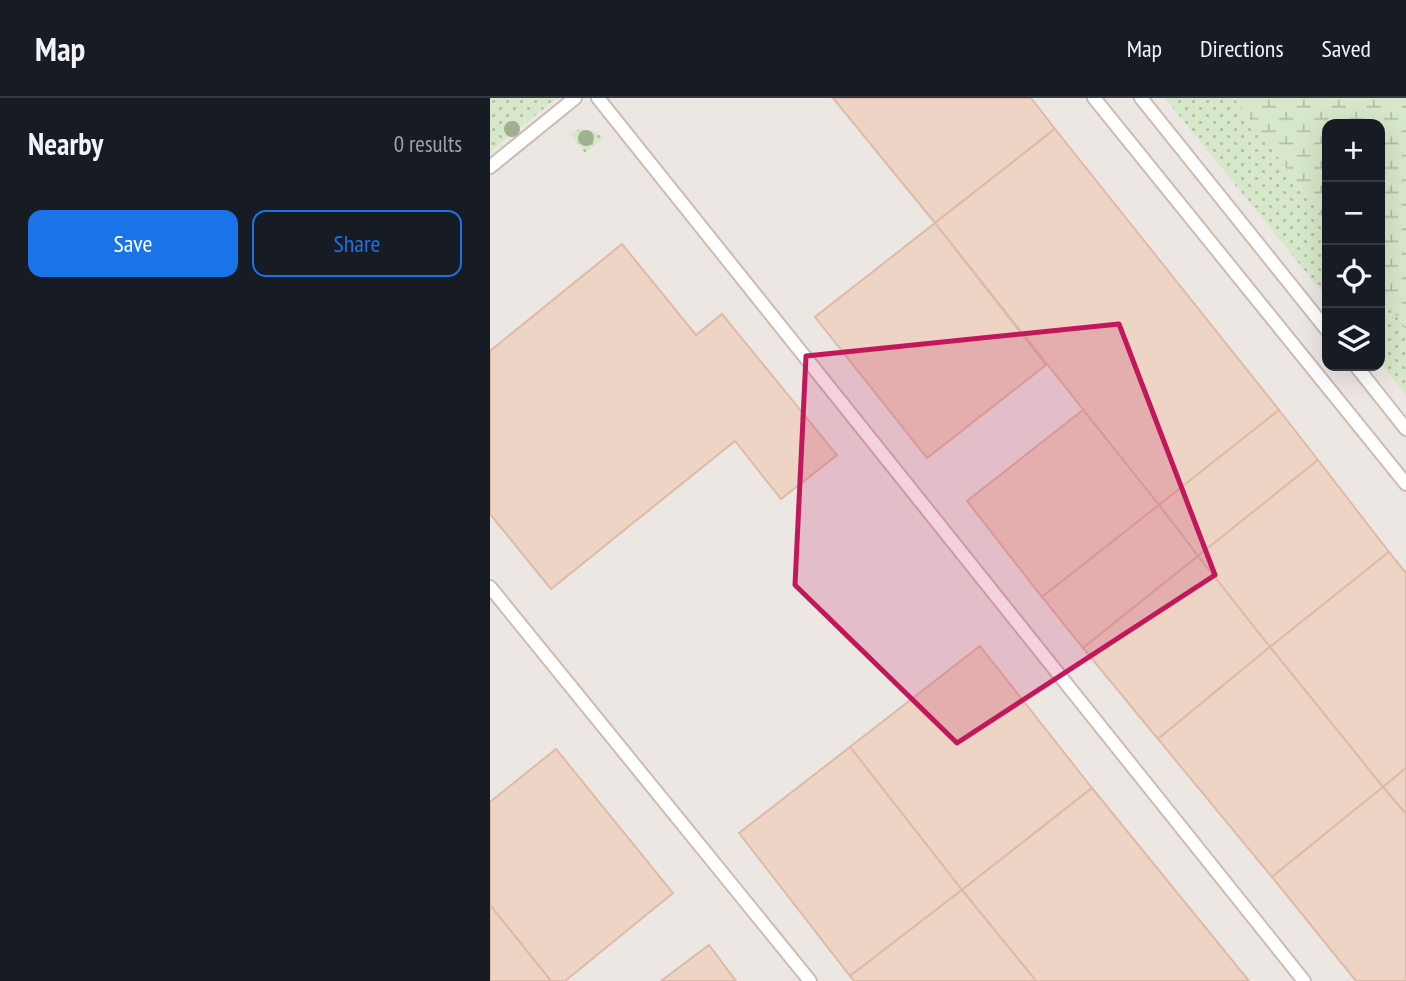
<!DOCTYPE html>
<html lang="en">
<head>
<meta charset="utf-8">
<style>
	body { margin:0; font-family:"PT Sans Narrow",sans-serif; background:#20242c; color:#f1f3f6 }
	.controls { position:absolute; right:21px; top:21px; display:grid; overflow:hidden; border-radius:14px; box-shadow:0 7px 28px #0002 }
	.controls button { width:63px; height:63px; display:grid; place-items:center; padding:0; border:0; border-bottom:2px solid #363941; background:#171b24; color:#f1f3f6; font:35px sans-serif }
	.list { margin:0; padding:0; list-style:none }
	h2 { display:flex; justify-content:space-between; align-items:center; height:91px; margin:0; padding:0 28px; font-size:30px }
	h2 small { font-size:23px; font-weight:400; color:#9ea1a6 }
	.actions { display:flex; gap:14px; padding:21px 28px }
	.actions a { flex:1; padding:16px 0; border:2px solid #1a73e8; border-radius:14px; text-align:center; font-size:24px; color:#1a73e8 }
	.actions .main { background:#1a73e8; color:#fff }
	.icon { flex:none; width:38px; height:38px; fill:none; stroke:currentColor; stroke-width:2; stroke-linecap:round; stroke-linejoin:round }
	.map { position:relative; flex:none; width:916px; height:883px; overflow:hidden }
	header { display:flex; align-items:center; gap:42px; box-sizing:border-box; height:98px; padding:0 35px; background:#171b24; border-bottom:2px solid #363941 }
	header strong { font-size:33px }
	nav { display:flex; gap:38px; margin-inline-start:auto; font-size:24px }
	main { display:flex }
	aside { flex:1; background:#171b24 }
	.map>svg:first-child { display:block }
	.industrial { fill:#ece7e3; fill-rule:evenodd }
	.grass { fill:url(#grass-dots) }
	.wetland { fill:url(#wetland-marsh) }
	.building { fill:#edd4c5; stroke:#debaa7; stroke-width:2 }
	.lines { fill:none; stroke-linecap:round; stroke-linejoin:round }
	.service-casing { stroke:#ccbcb1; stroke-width:16 }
	.service { stroke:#fff; stroke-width:12 }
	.tree { fill:#a1b091 }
	.marked { fill:#c2185b; fill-opacity:0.2; stroke:#c2185b; stroke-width:5; stroke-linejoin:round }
</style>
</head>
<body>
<header>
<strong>Map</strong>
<nav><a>Map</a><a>Directions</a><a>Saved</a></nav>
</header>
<main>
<aside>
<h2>Nearby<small>0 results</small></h2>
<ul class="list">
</ul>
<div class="actions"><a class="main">Save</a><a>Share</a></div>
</aside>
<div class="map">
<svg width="916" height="883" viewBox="0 0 916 883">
	<defs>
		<pattern id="grass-dots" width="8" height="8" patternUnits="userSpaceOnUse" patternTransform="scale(1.75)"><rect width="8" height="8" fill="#d7e7ca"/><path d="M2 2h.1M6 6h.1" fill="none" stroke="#b3bea6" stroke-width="1.8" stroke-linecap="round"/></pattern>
		<pattern id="wetland-marsh" width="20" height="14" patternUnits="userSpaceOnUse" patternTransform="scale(1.75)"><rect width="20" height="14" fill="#d7e7ca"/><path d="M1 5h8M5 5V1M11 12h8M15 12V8" fill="none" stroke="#b3bea6"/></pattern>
	</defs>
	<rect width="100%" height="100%" fill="#faf4ea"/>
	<path class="industrial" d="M0,0H916V883H0ZM837,26H890V268H837Z"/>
	<g class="grass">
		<path d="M0,0H67L0,54Z"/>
		<path d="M675,0H744L837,125V200Z"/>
		<path d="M90,31L103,33L114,40L95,55L80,35Z"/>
		<path d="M890,195L916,231V297L890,264Z"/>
	</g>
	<path class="wetland" d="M744,0H916V231L890,195V26H837V125Z"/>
	<g class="building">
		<path d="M343,0H541L565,31L445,125Z"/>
		<path d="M565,31L789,312L669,407L445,125Z"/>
		<path d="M445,125L556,267L437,360L325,219Z"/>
		<path d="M132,146L206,237L232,216L347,357L291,401L245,343L61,491L0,416V253Z"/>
		<path d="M593,312L669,407L552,499L477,403Z"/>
		<path d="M789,312L828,362L708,458L669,407Z"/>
		<path d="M828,362L899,454L780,549L708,458Z"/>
		<path d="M669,407L708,458L593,550L552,499Z"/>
		<path d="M899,454L916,475V670L893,689L780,549Z"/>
		<path d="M708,458L780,549L668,641L593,550Z"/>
		<path d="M490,548L602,690L472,792L360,649Z"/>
		<path d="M780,549L893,689L782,779L668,641Z"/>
		<path d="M360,649L472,792L360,878L249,735Z"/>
		<path d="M66,651L183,795L75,883H61L0,807V704Z"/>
		<path d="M916,670V716L893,689Z"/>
		<path d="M893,689L916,716V883H866L782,779Z"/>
		<path d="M602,690L759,883H546L472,792Z"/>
		<path d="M472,792L546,883H364L360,878Z"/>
		<path d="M0,807L61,883H0Z"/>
		<path d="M219,847L246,883H171Z"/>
	</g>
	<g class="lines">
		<g class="service-casing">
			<g id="service">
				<path d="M108,0L814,883"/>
				<path d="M604,0L916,386"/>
				<path d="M651,0L837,232"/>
				<path d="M0,69L85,0"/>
				<path d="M866,268L916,331"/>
				<path d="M0,489L320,883"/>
			</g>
		</g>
		<use href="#service" class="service"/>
	</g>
	<g class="tree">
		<circle cx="22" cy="31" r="8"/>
		<circle cx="96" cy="40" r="8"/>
	</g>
	<path class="marked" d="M629,226L725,477L467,645L305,487L316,258Z"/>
</svg>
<div class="controls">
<button>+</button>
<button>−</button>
<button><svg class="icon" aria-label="locate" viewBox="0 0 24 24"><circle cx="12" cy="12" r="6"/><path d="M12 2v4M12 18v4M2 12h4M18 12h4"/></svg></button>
<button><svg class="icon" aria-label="layers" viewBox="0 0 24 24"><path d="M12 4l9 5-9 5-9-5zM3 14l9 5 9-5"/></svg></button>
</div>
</div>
</main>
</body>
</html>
